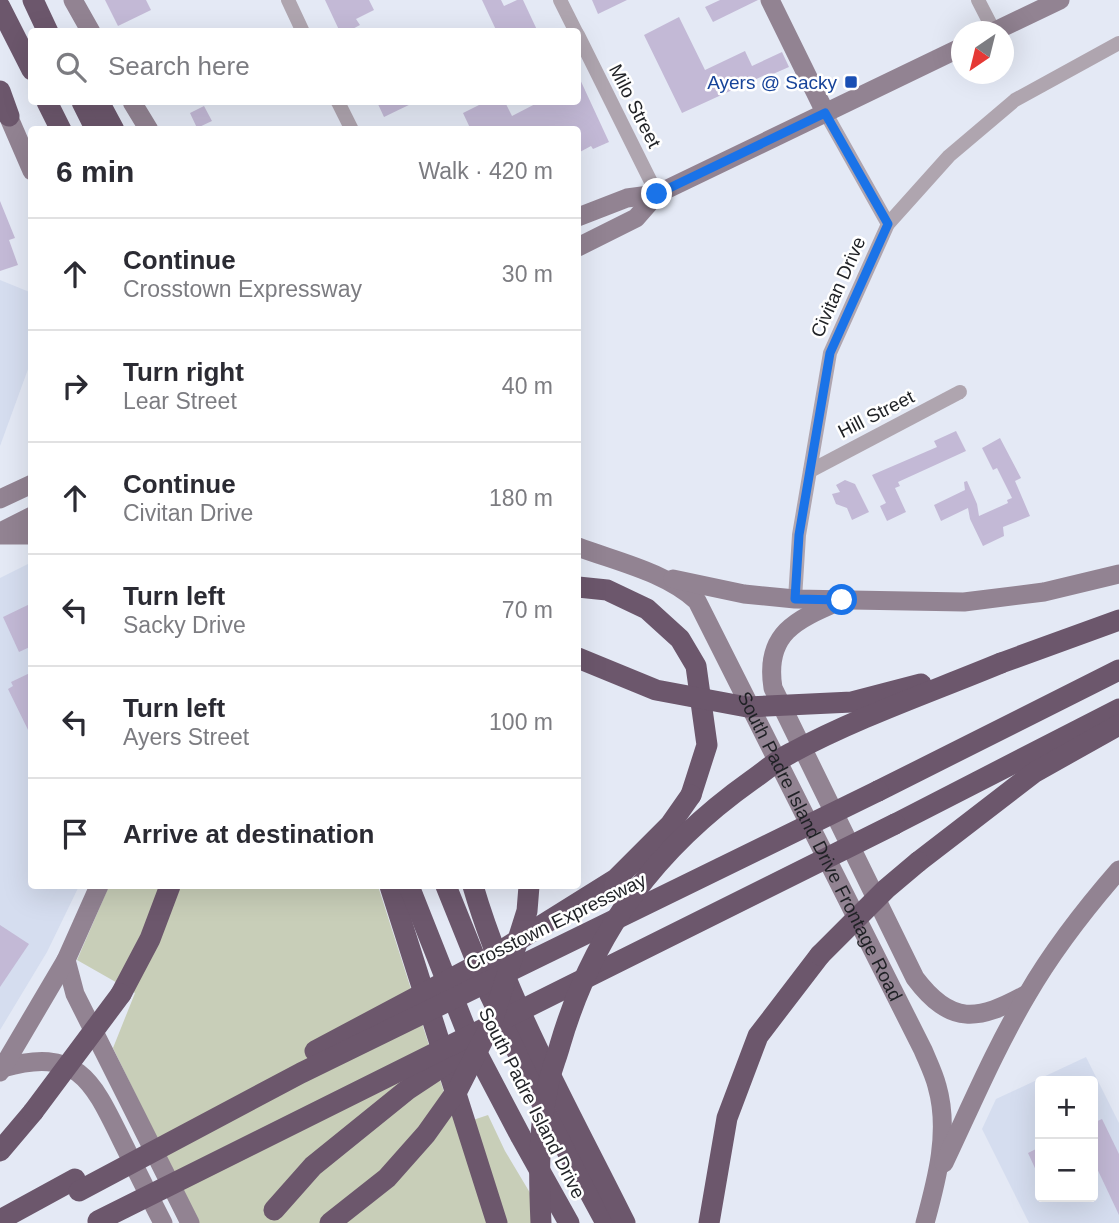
<!DOCTYPE html>
<html lang="en">
<head>
<meta charset="utf-8">
<style>
	body { margin:0; font-family:Arial,sans-serif; background:#f7f7f7; color:#2b2b33 }
	.controls { position:absolute; right:21px; bottom:21px; display:grid; overflow:hidden; border-radius:7px; box-shadow:0 7px 28px #0002 }
	.controls button { width:63px; height:63px; display:grid; place-items:center; padding:0; border:0; border-bottom:2px solid #e1e1e2; background:#fff; color:#2b2b33; font:35px sans-serif }
	.compass { position:absolute; left:951px; top:21px; width:63px; height:63px; border-radius:50%; background:#fff; box-shadow:0 7px 28px #0002; rotate:215deg }
	.stop { position:absolute; width:21px; height:21px; margin:-16px; border:5px solid #1a73e8; border-radius:50%; background:#fff }
	.stop.end { background:#1a73e8; border-color:#fff; box-shadow:0 2px 7px #0008 }
	.list { margin:0; padding:0; list-style:none }
	h2 { display:flex; justify-content:space-between; align-items:center; height:91px; margin:0; padding:0 28px; font-size:30px }
	h2 small { font-size:23px; font-weight:400; color:#7c7c81 }
	.list li { display:grid; grid-template-columns:46px 1fr auto; gap:21px; align-items:center; box-sizing:border-box; height:112px; padding:0 28px; border-top:2px solid #e1e1e2 }
	.list b { display:block; font-size:26px; white-space:nowrap }
	.list p { margin:0; font-size:23px; white-space:nowrap; color:#7c7c81 }
	.list em { font-size:23px; font-style:normal; color:#7c7c81 }
	.icon { flex:none; width:38px; height:38px; fill:none; stroke:currentColor; stroke-width:2; stroke-linecap:round; stroke-linejoin:round }
	.map { position:relative; flex:none; width:1119px; height:1223px; overflow:hidden }
	.search { position:absolute; background:#fff; box-shadow:0 7px 28px #0002; left:28px; top:28px; width:553px; height:77px; display:flex; align-items:center; gap:18px; box-sizing:border-box; padding:0 24px; border-radius:7px; color:#7c7c81; font-size:26px }
	.panel { position:absolute; background:#fff; box-shadow:0 7px 28px #0002; left:28px; top:126px; width:553px; height:763px; border-radius:7px }
	.map>svg:first-child { display:block }
	.built { fill:#d5ddef; fill-rule:evenodd }
	.green { fill:#c8ceb8 }
	.building { fill:#c3b9d6 }
	.lines { fill:none; stroke-linecap:round; stroke-linejoin:round }
	.street { stroke:#afa5af; stroke-width:14 }
	.secondary { stroke:#928392; stroke-width:19 }
	.highway { stroke:#6c576c; stroke-width:21 }
	.highway-bridge { stroke:#6c576c; stroke-width:21 }
	.route { stroke:#1a73e8; stroke-width:9 }
	.transit-dot { fill:#1a4fb4; stroke:#fff; stroke-width:2.5 }
	.labels { text-anchor:middle; dominant-baseline:central; stroke-width:5; stroke-linejoin:round; paint-order:stroke }
	.transit-label { font-size:19px; fill:#164399; stroke:#fff; text-anchor:end }
	.street-label { font-size:19px; fill:#1f2125; stroke:#fff }
</style>
</head>
<body>
<div class="map">
<svg width="1119" height="1223" viewBox="0 0 1119 1223">
	<rect width="100%" height="100%" fill="#e4e9f5"/>
	<g class="built">
		<path d="M0,280L32,293L31,361L0,446Z"/>
		<path d="M28,564L32,565V886H79L47,952L0,1030V578Z"/>
		<path d="M1086,1057L1119,1123V1223H1029L982,1129L996,1099ZM1040,1081H1093V1197H1040Z"/>
	</g>
	<path class="green" d="M109,886H378L444,1092L473,1120L488,1115L505,1151L548,1223H198L113,1048L135,993L77,960Z"/>
	<g class="building">
		<path d="M105,0H146L151,10L118,26Z"/>
		<path d="M325,0H369L374,10L356,19L360,25L347,32H340Z"/>
		<path d="M482,0H501L504,6L517,0H523L538,32H497Z"/>
		<path d="M592,0H627L598,14Z"/>
		<path d="M720,0H758L713,22L705,7Z"/>
		<path d="M679,17L705,70L745,51L752,66L782,52L789,67L766,77L765,75L682,113L644,35Z"/>
		<path d="M578,75L609,142L593,149L591,146L578,153V130H489L487,126L479,130H471L463,113L485,102H505L512,116L539,102H578Z"/>
		<path d="M377,102H415L384,117Z"/>
		<path d="M204,106L212,121L197,128L190,113Z"/>
		<path d="M0,201L15,238L9,240L18,265L0,271Z"/>
		<path d="M956,431L966,451L898,482L900,486L895,488L906,512L887,521L880,506L886,503L872,475L937,447L934,441Z"/>
		<path d="M1000,438L1021,478L1015,481L1030,516L1003,527L1004,536L983,546L970,519L968,508L941,521L934,505L965,490L964,482L967,481L977,504L979,516L1008,503L1007,500L1012,498L997,468L993,470L982,448Z"/>
		<path d="M845,480L855,484L869,512L852,520L847,508L836,504L832,494L840,492L836,485Z"/>
		<path d="M32,603V646L19,652L3,617Z"/>
		<path d="M32,672V738L8,689L13,686L11,682Z"/>
		<path d="M0,925L29,944L0,987Z"/>
		<path d="M1102,1119L1119,1154V1215L1093,1160V1123Z"/>
		<path d="M1040,1147V1179L1028,1153Z"/>
	</g>
	<g class="lines">
		<g class="street">
			<path d="M288,0L303,32"/>
			<path d="M560,0L576,32"/>
			<path d="M978,0L994,31"/>
			<path d="M578,35L657,194"/>
			<path d="M338,102L352,130"/>
			<path d="M825,112L888,224"/>
			<path d="M810,471L960,392"/>
			<path d="M795,599L799,535L830,353L888,224L949,156L1015,100L1119,43"/>
		</g>
		<g class="secondary">
			<path d="M73,0L91,32"/>
			<path d="M770,0L825,112"/>
			<path d="M993,32L1060,0"/>
			<path d="M132,102L149,130"/>
			<path d="M3,104L32,171"/>
			<path d="M578,217L627,198L657,194L962,47"/>
			<path d="M578,247L636,218L657,194"/>
			<path d="M0,499L32,484"/>
			<path d="M0,532L32,516"/>
			<path d="M1,535H32"/>
			<path id="s1" d="M578,547C618,562 665,572 697,601L923,1050C928,1062 934,1074 937,1086C950,1131 937,1179 925,1223"/>
			<path d="M673,579L744,594L795,599L964,602L1044,592L1119,574"/>
			<path d="M842,600C798,619 764,632 773,688L915,978C951,1026 978,1021 1027,994"/>
			<path d="M66,960L75,994L190,1223"/>
			<path d="M3,1068C78,1046 93,1082 122,1141C136,1169 149,1196 163,1223"/>
			<path d="M0,1072L66,960L99,886"/>
			<path d="M944,1163C971,1106 995,1049 1027,995C1053,950 1085,909 1119,870"/>
		</g>
		<g class="highway">
			<path d="M33,0L48,32"/>
			<path d="M0,7L32,70"/>
			<path d="M0,91L9,116"/>
			<path d="M47,102L61,130"/>
			<path d="M82,102L96,130"/>
			<path d="M99,102L114,130"/>
			<path d="M578,587L607,590L647,609L680,639L696,666L707,745L691,795"/>
			<path d="M1001,663L1119,620"/>
			<path d="M878,791L1119,670"/>
			<path d="M895,824L1119,709"/>
			<path d="M918,862L1035,772L1119,725"/>
			<path d="M390,886L497,1223"/>
			<path d="M409,886L470,1040L521,1137L569,1223"/>
			<path d="M446,886L490,995L548,1116L606,1223"/>
			<path d="M473,886C507,1002 571,1114 625,1223"/>
			<path d="M121,994L150,939L170,886"/>
			<path d="M0,1151L33,1112"/>
			<path d="M0,1220L75,1179"/>
			<path d="M709,1223L727,1118L758,1036L820,955"/>
		</g>
		<g class="highway-bridge">
			<path d="M578,658L656,690L747,707L852,702L921,684"/>
			<path d="M820,955L886,889L918,862"/>
			<path d="M315,1051L488,959L616,879L670,825L691,795"/>
			<path d="M33,1112L121,994"/>
			<path d="M79,1191L301,1073L878,791"/>
			<path d="M274,1210L313,1166L407,1090L469,1049"/>
			<path d="M98,1221L895,824"/>
			<path d="M330,1223L387,1178L426,1134L458,1089L492,1022L527,911L529,886"/>
			<path d="M541,1223C539,1180 538,1134 547,1091C549,1075 556,1060 560,1045C593,932 656,848 752,780C765,771 777,760 791,753C858,717 931,692 1001,663"/>
		</g>
	</g>
	<g class="lines">
		<path class="route" d="M657,194L825,113L888,224L830,353L799,535L795,599L842,600"/>
	</g>
	<rect class="transit-dot" x="844" y="75" width="14" height="14" rx="3.5"/>
	<g class="labels">
		<g class="transit-label">
			<text x="837" y="82">Ayers @ Sacky</text>
		</g>
		<g class="street-label">
			<text transform="translate(635 106) rotate(63)">Milo Street</text>
			<text transform="translate(838 287) rotate(-66)">Civitan Drive</text>
			<text transform="translate(876 414) rotate(-27)">Hill Street</text>
			<text stroke="none"><textPath href="#s1" startOffset="406">South Padre Island Drive Frontage Road</textPath></text>
			<text transform="translate(556 922) rotate(-26)">Crosstown Expressway</text>
			<text transform="translate(532 1103) rotate(63)">South Padre Island Drive</text>
		</g>
	</g>
</svg>
<div class="controls">
<button>+</button>
<button>−</button>
</div>
<svg class="compass" viewBox="-18 -18 36 36"><path d="M0-13l5 13h-10z" fill="#e53935"/><path d="M0 13l5-13h-10z" fill="#7c7c81"/></svg>
<div class="stop" style="left:842px;top:600px"></div>
<div class="stop end" style="left:657px;top:194px"></div>
<div class="search"><svg class="icon" aria-label="search" viewBox="0 0 24 24"><circle cx="10" cy="10" r="6"/><path d="M15 15l6 6"/></svg>Search here</div>
<section class="panel">
<h2>6 min<small>Walk · 420 m</small></h2>
<ul class="list">
<li><svg class="icon" aria-label="ahead" viewBox="0 0 24 24"><path d="M12 20V5M6 11l6-6 6 6"/></svg><div><b>Continue</b><p>Crosstown Expressway</p></div><em>30 m</em></li>
<li><svg class="icon" aria-label="right" viewBox="0 0 24 24"><path d="M7 20v-9h11M14 6l5 5-5 5"/></svg><div><b>Turn right</b><p>Lear Street</p></div><em>40 m</em></li>
<li><svg class="icon" aria-label="ahead" viewBox="0 0 24 24"><path d="M12 20V5M6 11l6-6 6 6"/></svg><div><b>Continue</b><p>Civitan Drive</p></div><em>180 m</em></li>
<li><svg class="icon" aria-label="left" viewBox="0 0 24 24"><path d="M17 20v-9H6M10 6l-5 5 5 5"/></svg><div><b>Turn left</b><p>Sacky Drive</p></div><em>70 m</em></li>
<li><svg class="icon" aria-label="left" viewBox="0 0 24 24"><path d="M17 20v-9H6M10 6l-5 5 5 5"/></svg><div><b>Turn left</b><p>Ayers Street</p></div><em>100 m</em></li>
<li><svg class="icon" aria-label="arrive" viewBox="0 0 24 24"><path d="M6 21V4h12l-3 4 3 4H6"/></svg><div><b>Arrive at destination</b></div></li>
</ul>
</section>
</div>
</body>
</html>
